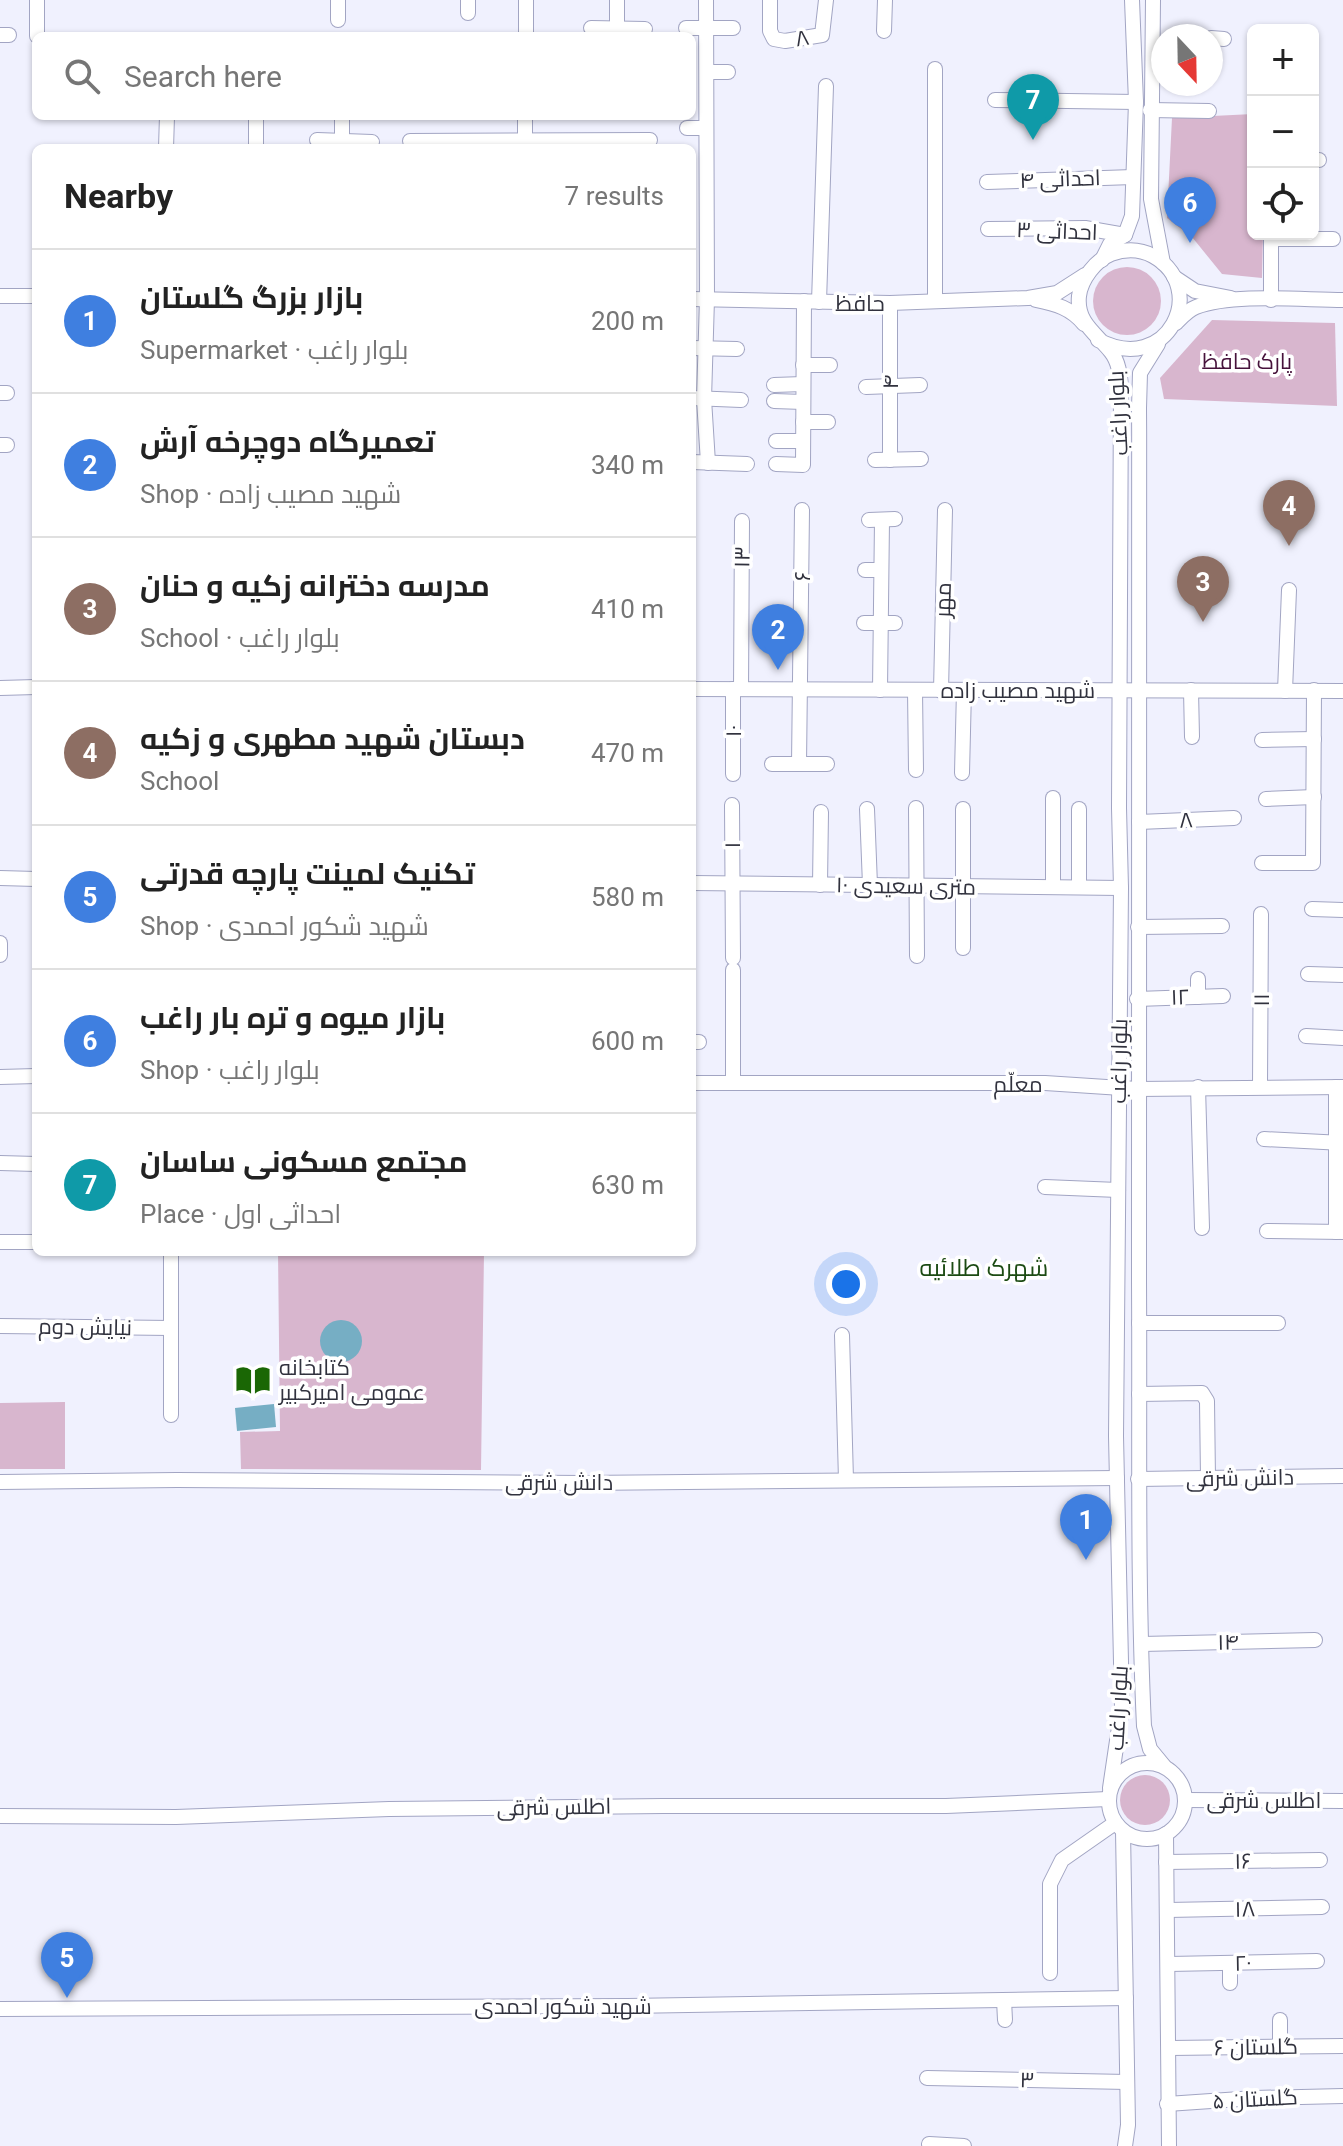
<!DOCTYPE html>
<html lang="en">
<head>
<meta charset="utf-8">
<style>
	body { margin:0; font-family:Roboto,Cairo,sans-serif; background:#f6f6f6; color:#222 }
	.controls { position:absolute; right:24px; top:24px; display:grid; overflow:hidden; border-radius:12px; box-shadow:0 2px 6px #0004 }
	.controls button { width:72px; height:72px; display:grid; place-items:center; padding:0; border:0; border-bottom:2px solid #e0e0e0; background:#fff; color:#222; font:40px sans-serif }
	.compass { position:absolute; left:1151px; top:24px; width:72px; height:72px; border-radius:50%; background:#fff; box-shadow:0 2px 6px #0004; rotate:158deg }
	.you { position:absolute; left:846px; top:1284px; width:28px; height:28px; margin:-20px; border:6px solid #fff; border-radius:50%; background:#1a73e8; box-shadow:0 0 0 12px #1a73e833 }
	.badge { display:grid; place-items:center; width:52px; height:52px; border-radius:50%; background:#db2777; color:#fff; font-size:26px; font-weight:700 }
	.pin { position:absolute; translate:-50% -66px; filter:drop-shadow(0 2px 4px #0008) }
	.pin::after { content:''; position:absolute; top:42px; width:28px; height:24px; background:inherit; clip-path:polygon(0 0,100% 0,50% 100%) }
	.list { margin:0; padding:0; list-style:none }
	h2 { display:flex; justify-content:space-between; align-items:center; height:104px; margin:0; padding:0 32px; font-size:34px }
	h2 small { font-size:26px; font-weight:400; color:#767676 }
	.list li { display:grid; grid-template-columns:52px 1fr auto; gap:24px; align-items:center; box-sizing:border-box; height:144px; padding:0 32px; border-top:2px solid #e0e0e0 }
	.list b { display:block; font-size:30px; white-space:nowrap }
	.list p { margin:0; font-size:26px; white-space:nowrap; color:#767676 }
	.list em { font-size:26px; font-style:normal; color:#767676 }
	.icon { flex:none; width:44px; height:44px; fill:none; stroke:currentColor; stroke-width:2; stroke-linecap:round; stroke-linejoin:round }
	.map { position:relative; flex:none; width:1343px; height:2146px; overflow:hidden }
	.search { position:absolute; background:#fff; box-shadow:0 2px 6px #0004; left:32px; top:32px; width:664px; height:88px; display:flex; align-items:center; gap:20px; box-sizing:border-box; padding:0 28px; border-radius:12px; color:#767676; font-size:30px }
	.panel { position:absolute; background:#fff; box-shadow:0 2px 6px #0004; left:32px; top:144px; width:664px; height:1112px; border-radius:12px }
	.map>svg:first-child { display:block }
	.green { fill:#d8b6ce }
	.water { fill:#76aec4 }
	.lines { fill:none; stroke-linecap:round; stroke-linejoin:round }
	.minor-casing { stroke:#a2a5c3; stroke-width:16 }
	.minor { stroke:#fff; stroke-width:14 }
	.labels { text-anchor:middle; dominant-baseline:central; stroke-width:7; stroke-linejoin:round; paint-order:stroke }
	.street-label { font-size:22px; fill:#31323e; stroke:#fff }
	.park-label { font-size:22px; fill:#46123b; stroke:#fff }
	.poi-label { font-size:22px; fill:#31323e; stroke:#fff; text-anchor:start }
	.neighbourhood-label { font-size:24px; fill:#1c4b13; stroke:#fff }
</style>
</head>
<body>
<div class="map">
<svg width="1343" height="2146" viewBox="0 0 1343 2146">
	<rect width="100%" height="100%" fill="#f0f1fe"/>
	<g class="green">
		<path d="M1253,114V234H1263L1262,278L1222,274L1192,237L1167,218L1172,118Z"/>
		<circle cx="1127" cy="301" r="34"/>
		<path d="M1212,320L1335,323L1337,406L1164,399L1160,378Z"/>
		<path d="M278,1252H484L481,1470L241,1469L240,1432L280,1431Z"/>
		<path d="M65,1402V1469H0V1403Z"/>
		<circle cx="1145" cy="1800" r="25"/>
	</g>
	<g class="water">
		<circle cx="341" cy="1341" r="21"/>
		<path d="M274,1404L276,1427L237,1431L235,1408Z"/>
	</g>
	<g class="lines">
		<g class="minor-casing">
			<g id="minor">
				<path d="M617,0V28"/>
				<path d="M706,0L707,299L704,399L708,463"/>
				<path d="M770,0V31L774,39L785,41L822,35L826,0"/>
				<path d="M1153,0L1151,199L1163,263"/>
				<path d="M468,13V0"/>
				<path d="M338,20V0"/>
				<path d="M591,28L645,29"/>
				<path d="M686,28H733"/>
				<path d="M884,31L885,0"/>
				<path d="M0,35H9"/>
				<path d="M37,36V0"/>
				<path d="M526,36V0"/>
				<path d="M1211,38L1224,39"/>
				<path d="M935,69V301"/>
				<path d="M707,72H728"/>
				<path d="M995,100L1136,102"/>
				<path d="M1150,110L1209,111"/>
				<path d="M687,128H706"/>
				<path d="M317,140L372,142"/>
				<path d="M410,141L650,140"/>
				<path d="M166,148L167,116"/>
				<path d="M256,148V116"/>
				<path d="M342,148V116"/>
				<path d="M525,148V116"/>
				<path d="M1313,160H1319"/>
				<path d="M987,182L1133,177"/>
				<path d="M988,229L1085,228L1125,235"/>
				<path d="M1271,239H1333"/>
				<path d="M1102,260L1110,244L1125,235L1132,216L1136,102L1132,0"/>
				<path d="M1174,277L1195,291L1231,298"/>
				<path d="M0,296H36"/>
				<path d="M692,299L890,303L1028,298L1057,293L1085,275"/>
				<path d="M1036,300C1056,304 1071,308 1084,324"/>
				<path d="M1271,300V234"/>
				<path d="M819,302L826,86"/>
				<path d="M890,303V460"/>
				<path d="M1176,323C1182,317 1188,310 1196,307C1233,293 1302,300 1343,300"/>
				<path d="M1098,340C1168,377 1210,288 1153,256C1140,249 1125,249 1111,254C1096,260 1081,279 1079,296C1076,323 1097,334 1111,352C1119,362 1120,375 1121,387L1119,808L1121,888L1116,1436L1122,1707L1110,1788"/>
				<path d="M1158,344L1140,373L1139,408C1141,699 1138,990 1139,1282C1140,1430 1137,1578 1144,1726L1150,1749L1164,1766"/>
				<path d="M692,348L737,349"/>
				<path d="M803,365H830"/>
				<path d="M774,385L803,384"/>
				<path d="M866,387L920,385"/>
				<path d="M0,393H7"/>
				<path d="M692,398L741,400"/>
				<path d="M774,401L803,402"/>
				<path d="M803,422H828"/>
				<path d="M776,441H803"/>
				<path d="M0,445H7"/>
				<path d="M875,460L921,459"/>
				<path d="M692,462L747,464"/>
				<path d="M776,464L803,465L804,301"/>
				<path d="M869,520L895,519"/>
				<path d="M865,570H881"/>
				<path d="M864,623H895"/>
				<path d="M0,688L36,687"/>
				<path d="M692,689L1343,691"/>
				<path d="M741,689L742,521"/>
				<path d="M880,690L882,520"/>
				<path d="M915,690L916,770"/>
				<path d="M1191,690L1192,737"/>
				<path d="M941,691L945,510"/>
				<path d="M1285,691L1289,590"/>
				<path d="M1262,740L1314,739"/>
				<path d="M772,764H827"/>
				<path d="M799,764L802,510"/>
				<path d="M962,773L964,690"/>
				<path d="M733,774V689"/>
				<path d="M1053,798V887"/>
				<path d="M1266,799L1314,797"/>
				<path d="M732,805L733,958"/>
				<path d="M916,808L917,956"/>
				<path d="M867,809L870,885"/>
				<path d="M963,809V948"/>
				<path d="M1139,822L1234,818"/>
				<path d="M1262,863H1313L1314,690"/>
				<path d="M0,878L36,879"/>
				<path d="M692,883L1121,888"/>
				<path d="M820,885L821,812"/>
				<path d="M1079,887V809"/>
				<path d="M1312,909L1343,910"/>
				<path d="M1138,927L1222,926"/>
				<path d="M0,943V955"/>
				<path d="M733,970V1083"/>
				<path d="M1308,974L1343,975"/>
				<path d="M1198,997V979"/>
				<path d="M1137,999L1223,996"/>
				<path d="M1306,1036L1343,1038"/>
				<path d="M692,1042H699"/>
				<path d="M0,1077L36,1076"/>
				<path d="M692,1083H1045L1137,1089L1343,1087"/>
				<path d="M1260,1086L1261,914"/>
				<path d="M1198,1087L1202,1228"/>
				<path d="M1264,1139L1343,1143"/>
				<path d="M0,1163L36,1164"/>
				<path d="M1045,1187L1118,1190"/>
				<path d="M1267,1231L1343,1232"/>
				<path d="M1336,1232V1087"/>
				<path d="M0,1242H36"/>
				<path d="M171,1252V1415"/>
				<path d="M1139,1323H1278"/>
				<path d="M0,1326L171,1328"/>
				<path d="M842,1335L846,1480"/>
				<path d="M1139,1394L1202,1393L1207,1401L1208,1479"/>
				<path d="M1138,1479L1343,1476"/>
				<path d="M0,1482L177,1480L583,1483L1117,1478"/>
				<path d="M1142,1644L1315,1640"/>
				<circle cx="1147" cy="1801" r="38"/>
				<path d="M1185,1800L1343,1801"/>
				<path d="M0,1816L176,1817L389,1809L663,1806H946L1108,1799"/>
				<path d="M1123,1831L1128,2125L1125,2146"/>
				<path d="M1166,1834L1169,2146"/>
				<path d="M1166,1862L1320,1860"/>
				<path d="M1168,1910L1322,1907"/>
				<path d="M1169,1964L1317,1961"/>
				<path d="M1050,1973V1884L1062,1860L1115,1823"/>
				<path d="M1230,1983V1963"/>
				<path d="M1004,2000L1005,2020"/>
				<path d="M0,2009L628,2006L1126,1998"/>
				<path d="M1280,2047V2020"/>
				<path d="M1170,2048L1343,2046"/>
				<path d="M927,2078L1127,2082"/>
				<path d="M1167,2104L1255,2098L1343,2096"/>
				<path d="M929,2144L964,2146"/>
			</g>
		</g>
		<use href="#minor" class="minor"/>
	</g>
	<defs>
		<g id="library-bare" transform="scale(2.76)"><path d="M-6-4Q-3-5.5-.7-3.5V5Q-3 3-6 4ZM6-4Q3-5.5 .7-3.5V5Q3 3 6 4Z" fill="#1a6705" stroke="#fff" stroke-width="2.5" paint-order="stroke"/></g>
	</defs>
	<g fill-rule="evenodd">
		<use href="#library-bare" x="253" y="1380"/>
	</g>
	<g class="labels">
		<g class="street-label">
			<text transform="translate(802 38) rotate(-9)">۸</text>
			<text transform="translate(1060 179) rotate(-2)">احداثی ۴</text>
			<text transform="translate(1057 231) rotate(2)">احداثی ۳</text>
			<text x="860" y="303">حافظ</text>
			<text transform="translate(890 382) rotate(-90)">۴</text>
			<text transform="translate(1118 413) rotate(-93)">بلوار راغب</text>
			<text transform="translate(742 557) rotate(-89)">۱۳</text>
			<text transform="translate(802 576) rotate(-90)">۶</text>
			<text transform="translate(943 600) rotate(-88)">مهر</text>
			<text x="1018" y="690">شهید مصیب زاده</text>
			<text transform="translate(733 731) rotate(-90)">۱۰</text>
			<text transform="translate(1186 820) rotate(-2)">۸</text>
			<text transform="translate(732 845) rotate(-90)">۱</text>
			<text transform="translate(906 886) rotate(1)">۱۰ متری سعیدی</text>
			<text transform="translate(1180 997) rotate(-2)">۱۲</text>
			<text transform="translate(1261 1000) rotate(-90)">۱۱</text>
			<text transform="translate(1119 1061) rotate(-89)">بلوار راغب</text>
			<text x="1018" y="1084">معلّم</text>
			<text transform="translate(85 1327) rotate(1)">نیایش دوم</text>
			<text transform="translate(1240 1478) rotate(-1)">دانش شرقی</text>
			<text x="559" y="1482">دانش شرقی</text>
			<text transform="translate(1228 1642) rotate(-1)">۱۴</text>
			<text transform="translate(1118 1708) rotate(-87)">بلوار راغب</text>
			<text x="1264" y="1800">اطلس شرقی</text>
			<text transform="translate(554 1807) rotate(-1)">اطلس شرقی</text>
			<text transform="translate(1243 1861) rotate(-1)">۱۶</text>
			<text transform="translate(1245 1909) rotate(-1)">۱۸</text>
			<text transform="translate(1243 1963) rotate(-1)">۲۰</text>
			<text x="563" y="2006">شهید شکور احمدی</text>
			<text transform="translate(1256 2047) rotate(-1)">گلستان ۶</text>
			<text transform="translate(1027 2080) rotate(1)">۳</text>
			<text transform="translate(1255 2099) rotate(-3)">گلستان ۵</text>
		</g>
		<g class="park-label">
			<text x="1247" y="361">پارک حافظ</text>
		</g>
		<g class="poi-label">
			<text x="279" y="1367">کتابخانه<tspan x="279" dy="25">عمومی امیرکبیر</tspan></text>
		</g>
		<g class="neighbourhood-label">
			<text x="984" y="1268">شهرک طلائیه</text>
		</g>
	</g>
</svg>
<div class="controls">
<button>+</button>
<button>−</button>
<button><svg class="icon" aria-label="locate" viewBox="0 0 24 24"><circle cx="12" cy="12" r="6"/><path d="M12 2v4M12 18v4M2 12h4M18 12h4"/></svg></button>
</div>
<svg class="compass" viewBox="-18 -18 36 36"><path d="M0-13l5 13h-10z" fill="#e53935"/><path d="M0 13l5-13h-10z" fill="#767676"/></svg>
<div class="you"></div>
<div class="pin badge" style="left:1086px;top:1560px;background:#3f7fe0">1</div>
<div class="pin badge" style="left:778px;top:670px;background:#3f7fe0">2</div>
<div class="pin badge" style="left:1203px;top:622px;background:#8d6e63">3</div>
<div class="pin badge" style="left:1289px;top:546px;background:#8d6e63">4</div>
<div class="pin badge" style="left:67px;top:1998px;background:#3f7fe0">5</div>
<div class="pin badge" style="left:1190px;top:243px;background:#3f7fe0">6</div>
<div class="pin badge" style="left:1033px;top:140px;background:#0f9aa8">7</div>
<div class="search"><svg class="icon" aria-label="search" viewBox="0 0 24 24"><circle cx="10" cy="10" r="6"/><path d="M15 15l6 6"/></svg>Search here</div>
<section class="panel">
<h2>Nearby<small>7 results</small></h2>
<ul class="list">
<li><span class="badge" style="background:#3f7fe0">1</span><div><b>بازار بزرگ گلستان</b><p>Supermarket · بلوار راغب</p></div><em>200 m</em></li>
<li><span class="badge" style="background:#3f7fe0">2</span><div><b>تعمیرگاه دوچرخه آرش</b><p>Shop · شهید مصیب زاده</p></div><em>340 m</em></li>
<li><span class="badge" style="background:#8d6e63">3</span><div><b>مدرسه دخترانه زکیه و حنان</b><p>School · بلوار راغب</p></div><em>410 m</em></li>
<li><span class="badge" style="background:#8d6e63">4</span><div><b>دبستان شهید مطهری و زکیه</b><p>School</p></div><em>470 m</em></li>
<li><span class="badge" style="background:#3f7fe0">5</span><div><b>تکنیک لمینت پارچه قدرتی</b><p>Shop · شهید شکور احمدی</p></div><em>580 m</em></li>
<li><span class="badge" style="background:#3f7fe0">6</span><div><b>بازار میوه و تره بار راغب</b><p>Shop · بلوار راغب</p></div><em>600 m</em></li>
<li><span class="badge" style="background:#0f9aa8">7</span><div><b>مجتمع مسکونی ساسان</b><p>Place · احداثی اول</p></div><em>630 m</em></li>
</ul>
</section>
</div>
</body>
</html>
